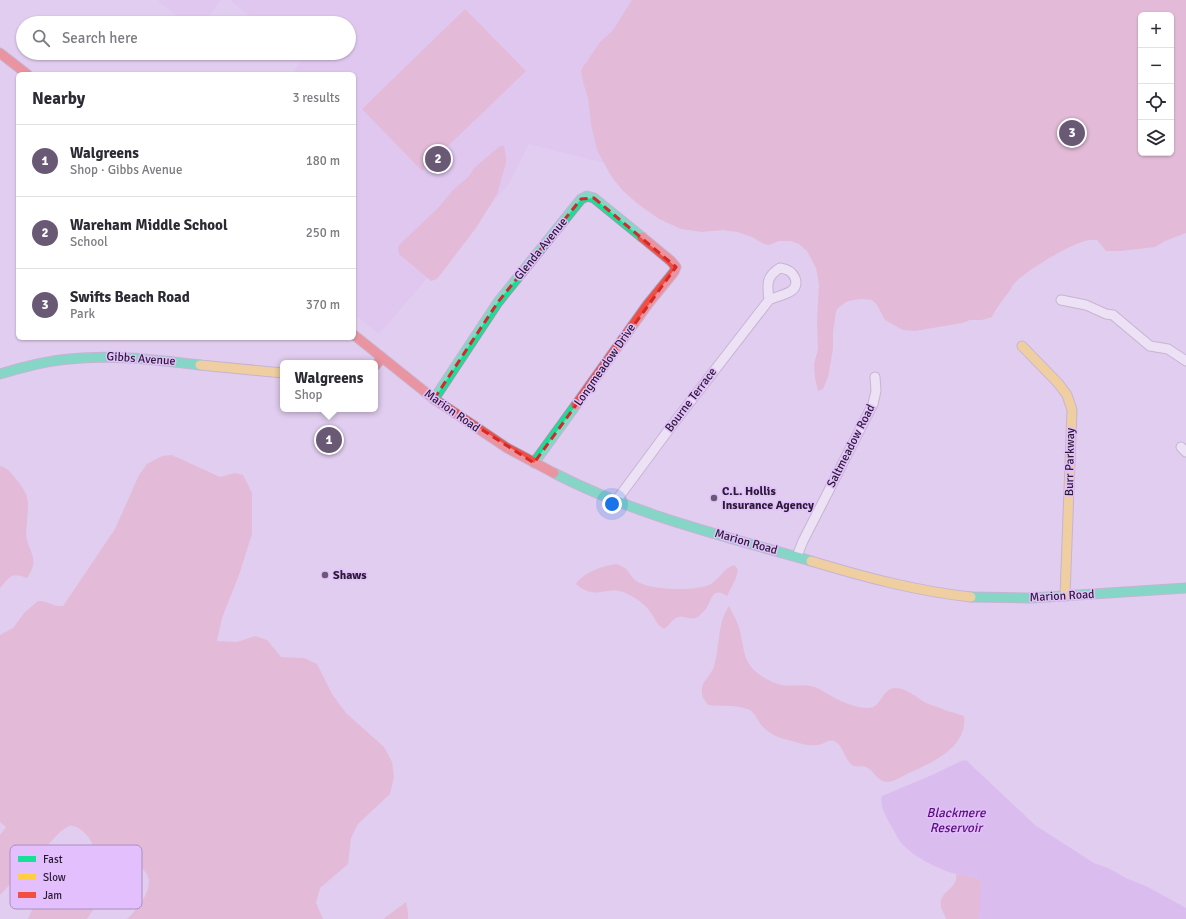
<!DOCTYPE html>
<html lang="en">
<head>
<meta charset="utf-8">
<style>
	body { margin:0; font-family:Signika,sans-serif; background:#f7f7f7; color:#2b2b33 }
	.controls { position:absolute; right:12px; top:12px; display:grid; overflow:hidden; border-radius:6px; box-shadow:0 1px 3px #0004 }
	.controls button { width:36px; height:36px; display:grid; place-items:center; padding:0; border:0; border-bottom:1px solid #e1e1e2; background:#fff; color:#2b2b33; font:20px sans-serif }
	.you { position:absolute; left:612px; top:504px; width:14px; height:14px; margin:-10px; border:3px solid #fff; border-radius:50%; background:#1a73e8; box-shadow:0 0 0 6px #1a73e833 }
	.badge { display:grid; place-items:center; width:26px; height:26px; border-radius:50%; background:#695974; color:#fff; font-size:13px; font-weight:700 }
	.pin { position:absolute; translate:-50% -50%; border:2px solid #fff; box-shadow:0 1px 4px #0006 }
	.popup { position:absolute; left:280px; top:360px; width:98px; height:52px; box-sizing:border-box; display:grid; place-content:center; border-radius:6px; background:#fff; filter:drop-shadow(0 1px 3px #0005); font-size:13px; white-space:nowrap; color:#7c7c81 }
	.popup b { font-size:15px; color:#2b2b33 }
	.popup::after { content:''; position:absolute; left:50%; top:100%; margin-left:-8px; border:8px solid transparent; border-top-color:#fff }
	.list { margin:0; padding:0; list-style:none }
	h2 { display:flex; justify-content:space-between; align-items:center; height:52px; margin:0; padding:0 16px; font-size:17px }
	h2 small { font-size:13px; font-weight:400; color:#7c7c81 }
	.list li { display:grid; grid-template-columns:26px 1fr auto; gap:12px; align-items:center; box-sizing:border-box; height:72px; padding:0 16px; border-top:1px solid #e1e1e2 }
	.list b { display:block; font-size:15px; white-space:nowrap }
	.list p { margin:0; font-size:13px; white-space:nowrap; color:#7c7c81 }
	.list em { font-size:13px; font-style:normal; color:#7c7c81 }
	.icon { flex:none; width:22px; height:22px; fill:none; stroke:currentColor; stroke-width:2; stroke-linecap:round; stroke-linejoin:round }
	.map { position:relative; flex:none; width:1186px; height:919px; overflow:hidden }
	.search { position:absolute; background:#fff; box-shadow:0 1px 3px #0004; left:16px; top:16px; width:340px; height:44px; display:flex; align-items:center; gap:10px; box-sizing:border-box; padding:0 14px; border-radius:22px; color:#7c7c81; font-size:15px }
	.panel { position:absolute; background:#fff; box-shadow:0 1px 3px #0004; left:16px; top:72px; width:340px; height:268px; border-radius:6px }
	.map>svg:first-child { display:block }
	.built { fill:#ddbef2 }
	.green { fill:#e4a4bc; fill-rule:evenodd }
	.water { fill:#d3a6f0 }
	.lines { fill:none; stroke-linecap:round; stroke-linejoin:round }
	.street-casing { stroke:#a495af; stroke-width:11 }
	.fast-casing { stroke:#a495af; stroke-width:11 }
	.slow-casing { stroke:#a495af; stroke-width:11 }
	.jam-casing { stroke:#a495af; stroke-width:11 }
	.street { stroke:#faf8fd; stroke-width:9 }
	.fast { stroke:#16e098; stroke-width:9 }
	.slow { stroke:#ffcf43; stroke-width:9 }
	.jam { stroke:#f24e42; stroke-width:9 }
	.marked { fill:none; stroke:#d62828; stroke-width:3; stroke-dasharray:8 5; stroke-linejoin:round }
	.poi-dot { fill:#695974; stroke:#e3bffd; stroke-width:1.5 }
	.labels { text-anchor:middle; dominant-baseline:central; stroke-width:3; stroke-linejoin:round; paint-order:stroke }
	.street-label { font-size:12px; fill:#291b32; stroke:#e3bffd }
	.poi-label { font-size:12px; font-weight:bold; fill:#291b32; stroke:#e3bffd; text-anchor:start }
	.water-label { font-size:13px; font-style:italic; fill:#5a0f7d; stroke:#e3bffd }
	.key { fill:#e3bffd; stroke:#ab8ec0; stroke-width:1 }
	.key-label { font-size:11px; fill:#291b32 }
</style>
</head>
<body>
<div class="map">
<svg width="1186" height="919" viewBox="0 0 1186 919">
	<rect width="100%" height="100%" fill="#e1cdef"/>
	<g class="built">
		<path d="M157,0H221L203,23H186Z"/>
		<path d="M230,0H747L640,172L529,144L508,185L379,334L354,314V74H291L302,60L294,53H349V23H258Z"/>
	</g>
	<g class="green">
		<path d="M632,0H1186V233L1165,241L1155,247L1121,251H1106L1097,240C1095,240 1093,240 1091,240C1076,240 1023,272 1014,284C1013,284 1011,288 1011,289C1004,299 997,306 992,317L982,320H970L962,323L915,331L903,330L885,320L877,305L872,300L862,299L853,300L846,302L838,308L836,312L833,332V349L828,377L823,389L818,391L815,378L814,364L818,349L817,321L819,284L816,268L807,251L799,244L791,241H779L769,245L764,244L752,237L737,232L723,230L702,232L681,229L659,219L638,204L623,191L611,176L597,150L591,124L588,98L583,82L581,70L600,42L613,30ZM1141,15H1171V153H1141Z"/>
		<path d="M465,9L526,71L422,171L362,109Z"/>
		<path d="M500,146H504L506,157V163L497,194L476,228L437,279L431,281L399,254L398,248L399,245L439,207L453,190L469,176L474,168Z"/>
		<path d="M172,455L220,477L235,473L243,475L252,493V534L239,575L222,618L217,641L237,642L255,636L267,640L281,657L304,658L317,664L332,694L346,713L384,747L392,762L394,777L390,794L358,824L351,838L348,864L320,888L316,903L323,919H127C137,910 156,887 146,873C144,870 139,867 137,864L125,870L101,898L87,919H28L42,886L56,871L90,851L93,846C91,838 79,824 69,826C67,827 63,830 61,831L0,895V835L6,827L0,822V635L13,628L25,612L38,601C49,601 52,607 63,606L115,529L139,475L147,464L162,456Z"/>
		<path d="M0,466C7,467 12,474 16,479C30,497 29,500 27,522C27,526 26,530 26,534C28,553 41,558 27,578C11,572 11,576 0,588Z"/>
		<path d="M617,564C619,565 623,567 625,568C630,572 632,579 638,582C651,590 696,592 711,584C720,578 724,568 734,565L738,569L736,578L727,596C712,586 712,600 706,609C704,611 701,614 699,616C692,622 686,615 678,617C672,619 670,625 664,629C656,625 654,616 649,610C642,602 633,596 623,592C605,586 595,601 576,584C582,573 605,565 617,564Z"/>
		<path d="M729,606C731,611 735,617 737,622C742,634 742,646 746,658C751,672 768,681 781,685C792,687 804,683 815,687C819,688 824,692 828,694C839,701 855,708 868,708C882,708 881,688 896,688C907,688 917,698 926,703C939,708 951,712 964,716C968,748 931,763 907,774C901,777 893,782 887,782C876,781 875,771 866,767C861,765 855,768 851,764C845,759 844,748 836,742C831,738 827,742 822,744C812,747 802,744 792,741C780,738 772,736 763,727C758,722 756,714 750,710C737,704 722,707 708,705C704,699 701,696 702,688C703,680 712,674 714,666C720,647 717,623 729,606Z"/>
		<path d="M956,874L970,876L980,880L982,886L979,919H946C945,915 942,911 941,907C938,890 959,890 956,874Z"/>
		<path d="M406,902L408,912V919H383Z"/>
	</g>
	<path class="water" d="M966,760L1035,825L1094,863L1108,868L1126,878L1146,886L1186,908V919H979L980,890L982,886L980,880C972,876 965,876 956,874C939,870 909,855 899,840C896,835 893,829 890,824C886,817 879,804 882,796L932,775L961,761Z"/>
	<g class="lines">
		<g class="street-casing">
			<g id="street">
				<path d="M1061,300L1086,305L1106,314L1113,315L1150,346L1168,349L1186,361"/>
				<path d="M1181,447L1186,452"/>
				<path d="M616,501L673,424L769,300C777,295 801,294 795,278C792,271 787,269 780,268C766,276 767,285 769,300"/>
				<path d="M797,556L803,541L873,404L876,391L875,377"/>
			</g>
		</g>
		<g class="fast-casing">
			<g id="fast">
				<path d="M0,374C23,367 45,361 69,359C112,354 157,360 200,365"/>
				<path d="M434,399L498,302L581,199L587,196L594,198L642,237"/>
				<path d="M534,463L576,405"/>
				<path d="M554,473C635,515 724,536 811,561"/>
				<path d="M971,597L1031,598L1186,588"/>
			</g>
		</g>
		<g class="slow-casing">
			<g id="slow">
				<path d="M1022,346L1058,383L1067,395L1072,410L1065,596"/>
				<path d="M200,365L283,373"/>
				<path d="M811,561C864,577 916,591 971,597"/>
			</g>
		</g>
		<g class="jam-casing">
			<g id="jam">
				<path d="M0,53L27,74"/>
				<path d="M354,335L434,399L507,448L554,473"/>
				<path d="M375,366L382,358"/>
				<path d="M576,405L648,304L674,272L676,267L671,261L642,237"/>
			</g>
		</g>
		<use href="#street" class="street"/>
		<use href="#fast" class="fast"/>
		<use href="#slow" class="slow"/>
		<use href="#jam" class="jam"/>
	</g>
	<path d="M0 0H1186V919H0ZM594,198L676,267L534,463L434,399L498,302L581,199Z" fill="#e1cdef" fill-opacity=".55" fill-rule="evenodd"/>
	<path class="marked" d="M594,198L676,267L534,463L434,399L498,302L581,199Z"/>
	<g class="poi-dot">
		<circle cx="714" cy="498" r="4"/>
		<circle cx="325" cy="575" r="4"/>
	</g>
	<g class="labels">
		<g class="street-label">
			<text transform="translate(541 249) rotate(-51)">Glenda Avenue</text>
			<text transform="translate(141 359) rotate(4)">Gibbs Avenue</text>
			<text transform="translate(605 365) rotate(-55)">Longmeadow Drive</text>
			<text transform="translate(691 400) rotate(-53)">Bourne Terrace</text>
			<text transform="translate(452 411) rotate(35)">Marion Road</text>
			<text transform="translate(851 446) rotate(-63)">Saltmeadow Road</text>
			<text transform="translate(1070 462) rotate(-89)">Burr Parkway</text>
			<text transform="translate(746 542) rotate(16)">Marion Road</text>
			<text transform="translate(1062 596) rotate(-3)">Marion Road</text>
		</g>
		<g class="poi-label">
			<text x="722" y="491">C.L. Hollis<tspan x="722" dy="14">Insurance Agency</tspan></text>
			<text x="333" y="575">Shaws</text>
		</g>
		<g class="water-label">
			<text x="956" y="813">Blackmere<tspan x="956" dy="15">Reservoir</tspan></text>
		</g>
	</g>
	<rect x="10" y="845" width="132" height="64" rx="6" class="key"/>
	<rect x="18" y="856" width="18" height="6" fill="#16e098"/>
	<rect x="18" y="874" width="18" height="6" fill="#ffcf43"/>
	<rect x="18" y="892" width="18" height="6" fill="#f24e42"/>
	<g class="key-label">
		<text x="43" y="863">Fast</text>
		<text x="43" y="881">Slow</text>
		<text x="43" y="899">Jam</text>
	</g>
</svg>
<div class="controls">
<button>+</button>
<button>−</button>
<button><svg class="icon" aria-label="locate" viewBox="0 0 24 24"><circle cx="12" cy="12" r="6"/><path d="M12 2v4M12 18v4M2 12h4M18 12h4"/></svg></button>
<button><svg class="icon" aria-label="layers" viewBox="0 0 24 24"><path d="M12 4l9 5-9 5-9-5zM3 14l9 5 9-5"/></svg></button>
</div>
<div class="you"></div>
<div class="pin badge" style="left:329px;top:440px">1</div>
<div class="popup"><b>Walgreens</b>Shop</div>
<div class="pin badge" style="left:438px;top:159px">2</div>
<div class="pin badge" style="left:1072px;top:133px">3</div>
<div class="search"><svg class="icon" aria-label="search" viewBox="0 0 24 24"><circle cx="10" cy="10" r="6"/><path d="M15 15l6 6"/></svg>Search here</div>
<section class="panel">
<h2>Nearby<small>3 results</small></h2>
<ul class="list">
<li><span class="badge">1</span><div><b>Walgreens</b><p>Shop · Gibbs Avenue</p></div><em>180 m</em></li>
<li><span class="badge">2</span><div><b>Wareham Middle School</b><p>School</p></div><em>250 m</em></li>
<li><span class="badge">3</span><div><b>Swifts Beach Road</b><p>Park</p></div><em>370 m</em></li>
</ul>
</section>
</div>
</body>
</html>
